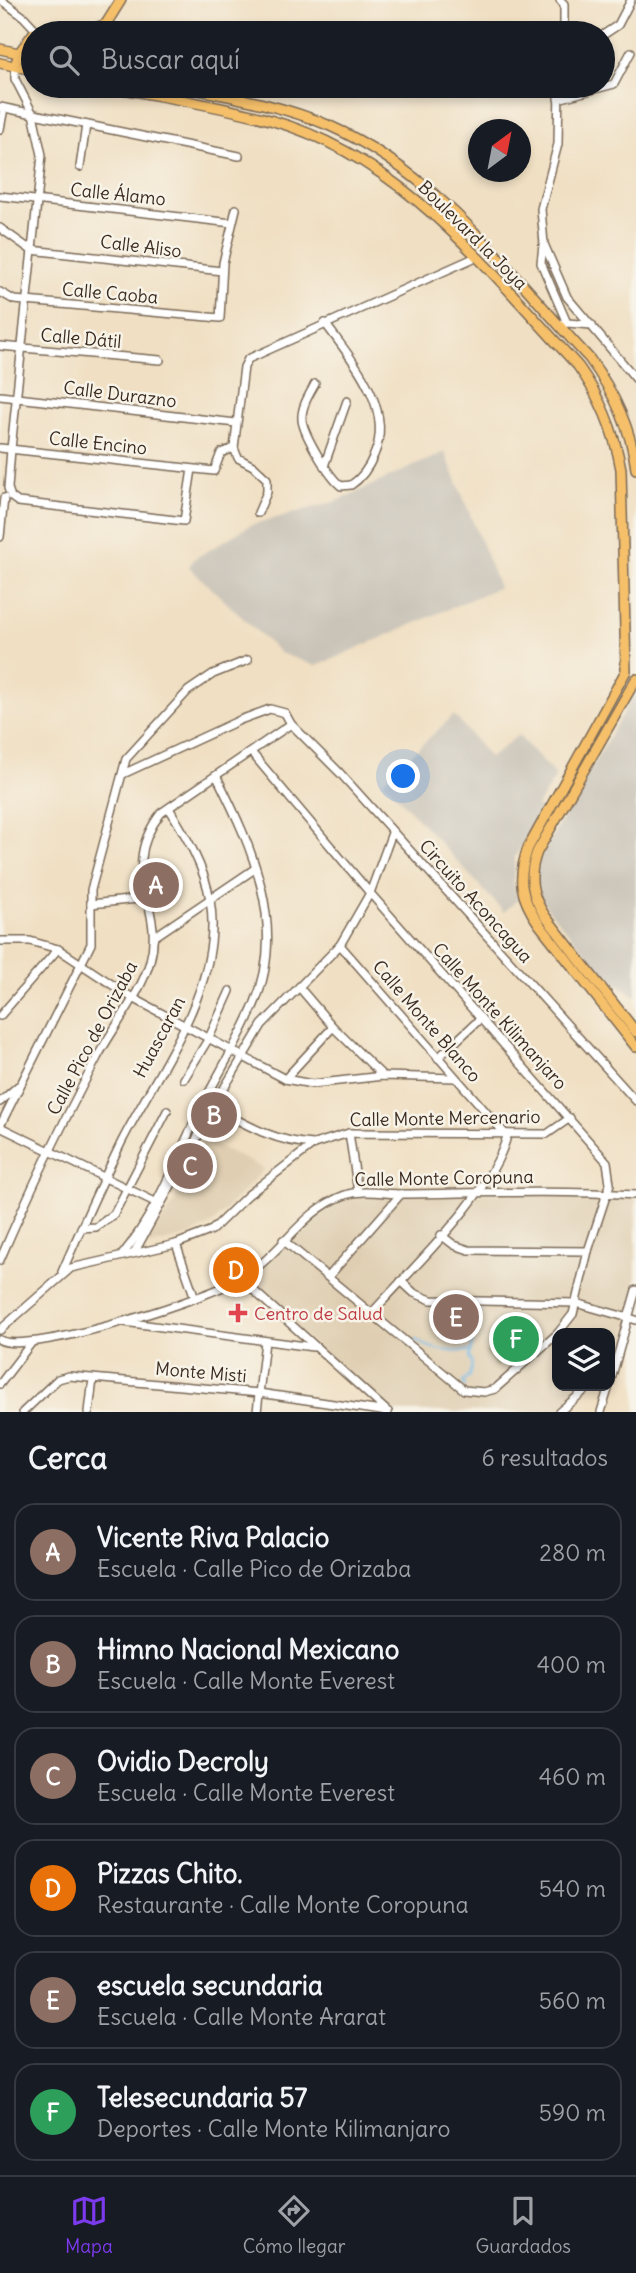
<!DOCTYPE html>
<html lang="es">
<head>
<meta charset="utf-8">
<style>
	body { margin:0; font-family:Delius,sans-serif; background:#20242c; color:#f1f3f6 }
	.controls { position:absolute; right:21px; bottom:21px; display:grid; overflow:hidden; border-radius:14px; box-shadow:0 4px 10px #0003 }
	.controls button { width:63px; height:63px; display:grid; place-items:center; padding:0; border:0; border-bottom:2px solid #363941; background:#171b24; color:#f1f3f6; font:35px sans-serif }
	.compass { position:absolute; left:468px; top:119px; width:63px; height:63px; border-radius:50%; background:#171b24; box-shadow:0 4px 10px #0003; rotate:32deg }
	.you { position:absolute; left:404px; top:777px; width:24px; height:24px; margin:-18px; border:5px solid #fff; border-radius:50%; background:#1a73e8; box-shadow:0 0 0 10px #1a73e833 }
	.badge { display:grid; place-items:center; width:46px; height:46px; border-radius:50%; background:#7c3aed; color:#fff; font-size:23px; font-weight:700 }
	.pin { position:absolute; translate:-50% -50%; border:4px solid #fff; box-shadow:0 2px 7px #0006 }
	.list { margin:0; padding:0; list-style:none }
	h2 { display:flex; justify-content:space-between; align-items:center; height:91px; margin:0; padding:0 28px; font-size:30px }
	h2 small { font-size:23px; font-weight:400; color:#9ea1a6 }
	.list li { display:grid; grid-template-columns:46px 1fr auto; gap:21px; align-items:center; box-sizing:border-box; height:98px; margin:0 14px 14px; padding:0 14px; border:2px solid #363941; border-radius:21px }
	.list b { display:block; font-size:26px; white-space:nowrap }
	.list p { margin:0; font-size:23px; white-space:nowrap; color:#9ea1a6 }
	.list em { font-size:23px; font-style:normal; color:#9ea1a6 }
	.icon { flex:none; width:38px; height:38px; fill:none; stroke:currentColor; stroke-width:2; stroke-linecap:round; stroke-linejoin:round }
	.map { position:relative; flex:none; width:636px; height:1412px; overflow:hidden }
	.search { position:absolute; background:#171b24; box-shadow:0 4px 10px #0003; left:21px; right:21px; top:21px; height:77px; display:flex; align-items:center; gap:18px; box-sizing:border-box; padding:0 24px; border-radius:38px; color:#9ea1a6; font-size:26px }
	.sheet { height:763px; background:#171b24 }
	nav { display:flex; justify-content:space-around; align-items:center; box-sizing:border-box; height:98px; border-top:2px solid #363941; background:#171b24; font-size:19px; color:#9ea1a6 }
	nav a { display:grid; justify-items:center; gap:4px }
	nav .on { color:#7c3aed }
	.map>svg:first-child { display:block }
	.built { fill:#dfceb1 }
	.industrial { fill:#c9c3b8 }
	.green { fill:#b8cd71; stroke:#7a7c48; stroke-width:2 }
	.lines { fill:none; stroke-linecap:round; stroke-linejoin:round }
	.stream { stroke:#70bae9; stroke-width:2 }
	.minor-casing { stroke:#7a6957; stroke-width:10 }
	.major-casing { stroke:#7a6957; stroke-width:12 }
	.minor { stroke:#fff; stroke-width:7 }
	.major { stroke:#f6c06b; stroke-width:9 }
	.health-dot { fill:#e0444e; stroke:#f7f3e8; stroke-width:2.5 }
	.labels { text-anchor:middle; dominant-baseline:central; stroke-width:5; stroke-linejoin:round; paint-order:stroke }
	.street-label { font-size:18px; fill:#3b2a1e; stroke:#f7f3e8 }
	.health-label { font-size:18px; fill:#be3a42; stroke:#f7f3e8; text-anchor:start }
</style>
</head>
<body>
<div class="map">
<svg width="636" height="1412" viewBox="0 0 636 1412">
	<rect width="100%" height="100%" fill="#f7f3e8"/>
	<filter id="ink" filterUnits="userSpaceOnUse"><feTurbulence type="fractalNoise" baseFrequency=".0143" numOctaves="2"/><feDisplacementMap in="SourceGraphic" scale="14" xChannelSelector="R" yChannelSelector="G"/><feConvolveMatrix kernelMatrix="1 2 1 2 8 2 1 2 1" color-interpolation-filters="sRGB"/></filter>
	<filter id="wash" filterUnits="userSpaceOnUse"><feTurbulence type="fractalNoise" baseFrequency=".00686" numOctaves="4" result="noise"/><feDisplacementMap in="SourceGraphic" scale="28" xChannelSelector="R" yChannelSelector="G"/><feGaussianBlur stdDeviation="1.57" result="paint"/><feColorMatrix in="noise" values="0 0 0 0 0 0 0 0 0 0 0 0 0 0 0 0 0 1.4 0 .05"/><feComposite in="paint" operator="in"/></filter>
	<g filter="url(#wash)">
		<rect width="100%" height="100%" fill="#f0dfc2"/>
		<g class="built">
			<path d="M204,1139L264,1169L213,1223L189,1236L145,1246L174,1203Z"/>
			<path d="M358,1192L636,1195V1300L616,1363L610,1368V1333H557V1386H590L559,1412H388L241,1279L315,1211Z"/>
		</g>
		<g class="industrial">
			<path d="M445,452L499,587L316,666L280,653L189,567L194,559L251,525L337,501Z"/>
			<path d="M636,690V996L608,978L548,909L542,900L536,876L541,856Z"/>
			<path d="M454,715L490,758L518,735L556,776L537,806L542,810L515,857L513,882L518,899L504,912L383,781Z"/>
		</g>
		<g class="green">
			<path d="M519,1326L528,1338L513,1352L503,1340Z"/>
			<path d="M502,1341L512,1353L496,1365L487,1353Z"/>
		</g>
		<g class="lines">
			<g class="stream">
				<path d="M413,1343L416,1340C433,1351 449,1352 470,1351"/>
				<path d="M465,1386L463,1382L469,1376L472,1364L469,1357L481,1310"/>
			</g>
		</g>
	</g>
	<g filter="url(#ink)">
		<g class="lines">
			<g class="minor-casing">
				<g id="minor">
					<path d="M1,0L24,17L37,31"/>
					<path d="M560,0L564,4V33"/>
					<path d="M603,35L618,25L631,0"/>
					<path d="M15,66V79L33,114L42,155L11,449L8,488L11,497L18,502L184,521L192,469"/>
					<path d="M559,86L558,144L541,209L544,244L567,297L636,379"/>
					<path d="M558,99L614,84L631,52"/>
					<path d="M0,107L239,156"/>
					<path d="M0,129L4,108"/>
					<path d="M80,167L86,125"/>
					<path d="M0,196L232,223"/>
					<path d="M0,228L31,250L222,271"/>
					<path d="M543,245L541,263L567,323L559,326"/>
					<path d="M0,292L14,300L220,318L223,263L236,209"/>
					<path d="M567,323L592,325"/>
					<path d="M0,346L160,360"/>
					<path d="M315,384C309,395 301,407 302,420C304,435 329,477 341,486L351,485C362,478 369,467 374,455C395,408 351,359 325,323"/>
					<path d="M0,396L236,423"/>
					<path d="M0,448L214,471L221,453L234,448"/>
					<path d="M324,466L347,401"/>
					<path d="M258,513L267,492V479L253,466L238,458L234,448L244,367L248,359L476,257"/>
					<path d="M0,537L4,498"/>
					<path d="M251,752L370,893L607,1162L610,1184L588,1251L573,1314L558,1333"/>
					<path d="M123,774L240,720L270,709L285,713L291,724L340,773L636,1101"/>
					<path d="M91,904L147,898"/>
					<path d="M154,937L256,868"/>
					<path d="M0,941H30L58,949L131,997L285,1079L312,1084L383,1076L455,1078"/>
					<path d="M340,945L507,1136C492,1194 412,1268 370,1315"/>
					<path d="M299,987L333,1027L383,1076"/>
					<path d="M0,1016L58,949"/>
					<path d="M438,1058L481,1018"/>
					<path d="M184,1079L209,1038L230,991"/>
					<path d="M285,1079L333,1027"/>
					<path d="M0,1102L18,1086"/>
					<path d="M211,1106C245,1124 274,1142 313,1144"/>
					<path d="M0,1126L91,944V890L126,759L188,691L213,674L248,660"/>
					<path d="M0,1127L155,1202"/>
					<path d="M349,1133L358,1192"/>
					<path d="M81,1228L96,1227L114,1214L167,1111"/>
					<path d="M441,1235L454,1245L469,1250L588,1251"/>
					<path d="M283,1240L464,1390L484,1392L495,1389L557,1334"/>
					<path d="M176,1244L195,1298"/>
					<path d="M134,1253L226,1085L262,1025L340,945L370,893L392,833"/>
					<path d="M122,1255C156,1214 175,1161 198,1114C216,1077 238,1043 254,1005C288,927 252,847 217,777"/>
					<path d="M0,1260C29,1192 62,1124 97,1058C112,1029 142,992 150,961C166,904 116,872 161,813L291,724"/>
					<path d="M62,1272C81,1228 101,1184 122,1141C158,1070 225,984 210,900C205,868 186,836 169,808"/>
					<path d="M329,1276L401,1194"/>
					<path d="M241,1279L388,1412"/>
					<path d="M401,1281L414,1293L431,1300L576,1303L636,1320"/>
					<path d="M124,1322L313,1347"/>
					<path d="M0,1330L71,1268L176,1244L212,1230L248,1195L314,1144L349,1133L547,1134L570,1118"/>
					<path d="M0,1340C30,1356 217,1296 247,1275C283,1251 303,1210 345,1195C364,1189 384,1194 403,1194C481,1193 558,1190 636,1195"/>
					<path d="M610,1383L636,1290"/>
					<path d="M0,1384L32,1342"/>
					<path d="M23,1412L58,1379L69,1376L259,1393L388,1412"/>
					<path d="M89,1412L93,1379"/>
					<path d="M257,1412L265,1341"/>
					<path d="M559,1412L590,1386"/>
					<path d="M601,1412L609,1386"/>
				</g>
			</g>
			<g class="major-casing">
				<g id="major">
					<path d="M34,33H49"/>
					<path d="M82,33L106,24L121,0"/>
					<path d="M0,49L33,56"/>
					<path d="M0,63L33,70"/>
					<path d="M15,66L19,53L33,34"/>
					<path d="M108,86C162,97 218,105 270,120C403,157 488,270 578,366C601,398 614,430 621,469L626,671L528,848C517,879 520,897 539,924L636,1047"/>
					<path d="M177,86C228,96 282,105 330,126C439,174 510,274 589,358C614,392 631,427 636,469"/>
					<path d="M636,679L537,852C528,876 531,895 545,916L636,1032"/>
				</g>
			</g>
			<use href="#minor" class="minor"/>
			<use href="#major" class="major"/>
		</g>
	</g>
	<path class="health-dot" d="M234.5 1302.5h7v7h7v7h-7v7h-7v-7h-7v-7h7z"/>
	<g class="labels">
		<g class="street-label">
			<text transform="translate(118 194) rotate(6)">Calle Álamo</text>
			<text transform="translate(473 235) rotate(45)">Boulevard la Joya</text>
			<text transform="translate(141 246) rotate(7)">Calle Aliso</text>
			<text transform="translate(110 293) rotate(5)">Calle Caoba</text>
			<text transform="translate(81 338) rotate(5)">Calle Dátil</text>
			<text transform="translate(120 394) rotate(7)">Calle Durazno</text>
			<text transform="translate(98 443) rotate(6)">Calle Encino</text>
			<text transform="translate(476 901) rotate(48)">Circuito Aconcagua</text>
			<text transform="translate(500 1016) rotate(48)">Calle Monte Kilimanjaro</text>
			<text transform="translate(427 1021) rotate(49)">Calle Monte Blanco</text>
			<text transform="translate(159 1037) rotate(-62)">Huascaran</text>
			<text transform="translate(92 1038) rotate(-62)">Calle Pico de Orizaba</text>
			<text transform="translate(445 1118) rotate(-1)">Calle Monte Mercenario</text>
			<text transform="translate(444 1178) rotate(-1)">Calle Monte Coropuna</text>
			<text transform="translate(201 1372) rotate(5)">Monte Misti</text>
		</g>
		<g class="health-label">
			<text x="254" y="1313">Centro de Salud</text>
		</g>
	</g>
</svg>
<div class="controls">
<button><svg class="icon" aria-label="layers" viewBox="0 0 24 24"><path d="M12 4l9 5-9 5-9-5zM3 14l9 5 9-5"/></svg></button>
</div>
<svg class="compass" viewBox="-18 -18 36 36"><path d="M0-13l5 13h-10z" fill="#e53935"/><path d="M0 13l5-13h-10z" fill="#9ea1a6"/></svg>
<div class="you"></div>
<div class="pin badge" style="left:156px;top:885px;background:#8d6e63">A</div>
<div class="pin badge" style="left:214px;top:1115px;background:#8d6e63">B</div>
<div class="pin badge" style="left:190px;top:1166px;background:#8d6e63">C</div>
<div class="pin badge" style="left:236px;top:1270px;background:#e8710a">D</div>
<div class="pin badge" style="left:456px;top:1317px;background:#8d6e63">E</div>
<div class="pin badge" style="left:516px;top:1339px;background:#2e9e5b">F</div>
<div class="search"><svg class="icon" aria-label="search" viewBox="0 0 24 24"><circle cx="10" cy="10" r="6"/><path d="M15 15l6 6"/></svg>Buscar aquí</div>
</div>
<section class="sheet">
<h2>Cerca<small>6 resultados</small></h2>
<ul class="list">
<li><span class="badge" style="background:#8d6e63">A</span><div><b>Vicente Riva Palacio</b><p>Escuela · Calle Pico de Orizaba</p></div><em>280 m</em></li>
<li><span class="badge" style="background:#8d6e63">B</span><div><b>Himno Nacional Mexicano</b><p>Escuela · Calle Monte Everest</p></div><em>400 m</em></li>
<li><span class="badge" style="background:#8d6e63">C</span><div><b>Ovidio Decroly</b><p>Escuela · Calle Monte Everest</p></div><em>460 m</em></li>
<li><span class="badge" style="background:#e8710a">D</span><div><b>Pizzas Chito.</b><p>Restaurante · Calle Monte Coropuna</p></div><em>540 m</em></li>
<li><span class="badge" style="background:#8d6e63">E</span><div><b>escuela secundaria</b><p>Escuela · Calle Monte Ararat</p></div><em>560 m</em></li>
<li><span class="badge" style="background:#2e9e5b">F</span><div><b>Telesecundaria 57</b><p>Deportes · Calle Monte Kilimanjaro</p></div><em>590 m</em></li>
</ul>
</section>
<nav>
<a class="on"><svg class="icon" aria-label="map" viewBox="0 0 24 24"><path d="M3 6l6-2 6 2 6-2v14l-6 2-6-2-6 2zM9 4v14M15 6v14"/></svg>Mapa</a>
<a><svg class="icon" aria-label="directions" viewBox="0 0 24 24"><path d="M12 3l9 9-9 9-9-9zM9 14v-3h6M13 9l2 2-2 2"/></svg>Cómo llegar</a>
<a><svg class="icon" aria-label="saved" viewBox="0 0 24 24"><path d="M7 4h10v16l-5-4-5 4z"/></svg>Guardados</a>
</nav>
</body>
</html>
